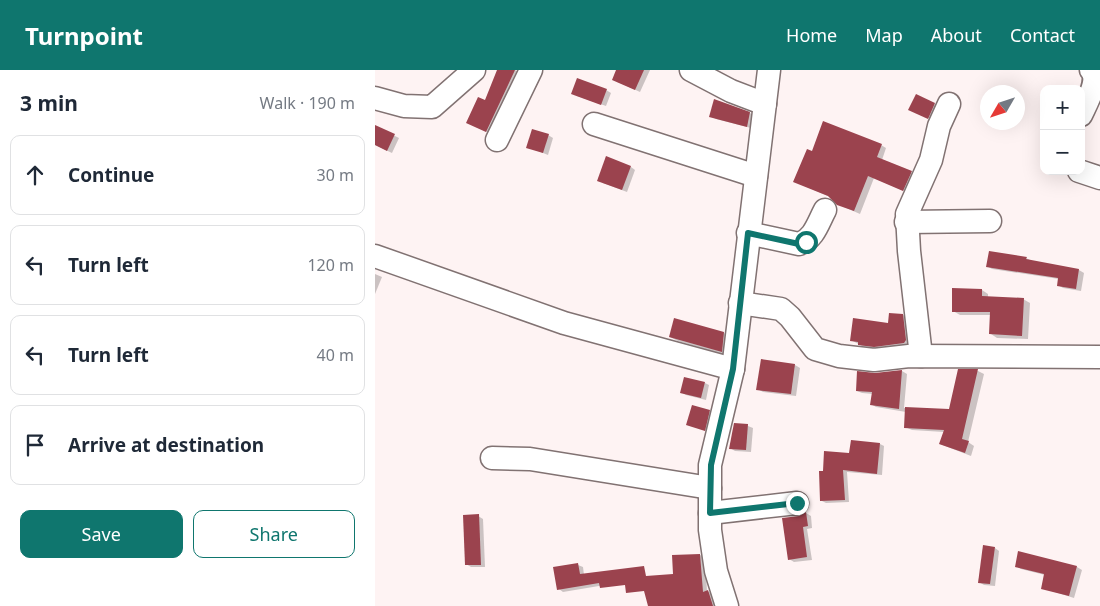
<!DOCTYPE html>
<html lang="en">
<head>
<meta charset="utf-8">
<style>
	body { margin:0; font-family:"Noto Sans",sans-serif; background:#f6f6f7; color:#1f2937 }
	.controls { position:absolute; right:15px; top:15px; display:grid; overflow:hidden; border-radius:10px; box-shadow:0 5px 20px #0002 }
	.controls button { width:45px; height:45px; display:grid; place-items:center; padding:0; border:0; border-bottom:1px solid #e0e1e3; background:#fff; color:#1f2937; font:25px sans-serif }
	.compass { position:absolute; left:605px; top:15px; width:45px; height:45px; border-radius:50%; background:#fff; box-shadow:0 5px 20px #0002; rotate:231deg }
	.stop { position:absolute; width:15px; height:15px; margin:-11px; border:4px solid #0f766e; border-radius:50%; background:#fff }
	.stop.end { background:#0f766e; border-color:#fff; box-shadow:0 1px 5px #0008 }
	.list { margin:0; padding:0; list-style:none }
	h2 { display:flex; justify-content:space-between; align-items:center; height:65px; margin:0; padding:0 20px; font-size:21px }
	h2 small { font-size:16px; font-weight:400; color:#747a83 }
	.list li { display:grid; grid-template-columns:32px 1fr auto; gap:15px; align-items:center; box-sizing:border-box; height:80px; margin:0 10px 10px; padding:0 10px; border:1px solid #e0e1e3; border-radius:10px }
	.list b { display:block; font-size:19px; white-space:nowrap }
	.list em { font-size:16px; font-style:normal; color:#747a83 }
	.actions { display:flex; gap:10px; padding:15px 20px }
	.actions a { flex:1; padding:11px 0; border:1px solid #0f766e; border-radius:10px; text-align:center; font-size:18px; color:#0f766e }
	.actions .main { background:#0f766e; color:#fff }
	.icon { flex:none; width:28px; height:28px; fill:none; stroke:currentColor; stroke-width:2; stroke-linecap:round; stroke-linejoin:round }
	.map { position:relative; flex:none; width:725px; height:536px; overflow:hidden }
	header { display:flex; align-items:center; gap:30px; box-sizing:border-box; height:70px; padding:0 25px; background:#0f766e; color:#fff }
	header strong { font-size:24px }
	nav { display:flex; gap:28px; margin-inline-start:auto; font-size:18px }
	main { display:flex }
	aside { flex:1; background:#fff }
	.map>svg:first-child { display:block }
	.shadow { fill:#0003 }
	.building { fill:#9b434e }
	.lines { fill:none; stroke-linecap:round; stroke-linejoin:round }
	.minor-casing { stroke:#817272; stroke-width:25 }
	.minor { stroke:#fff; stroke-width:22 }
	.route { stroke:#0f766e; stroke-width:6 }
</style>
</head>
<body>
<header>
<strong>Turnpoint</strong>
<nav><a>Home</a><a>Map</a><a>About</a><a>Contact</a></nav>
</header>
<main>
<aside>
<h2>3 min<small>Walk · 190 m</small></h2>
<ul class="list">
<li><svg class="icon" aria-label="ahead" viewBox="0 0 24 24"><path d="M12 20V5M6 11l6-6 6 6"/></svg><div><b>Continue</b></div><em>30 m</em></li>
<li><svg class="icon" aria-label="left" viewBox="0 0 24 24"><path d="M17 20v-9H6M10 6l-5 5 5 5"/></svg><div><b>Turn left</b></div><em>120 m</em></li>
<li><svg class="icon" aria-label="left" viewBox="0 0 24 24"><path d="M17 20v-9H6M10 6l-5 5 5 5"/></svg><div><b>Turn left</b></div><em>40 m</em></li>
<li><svg class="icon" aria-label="arrive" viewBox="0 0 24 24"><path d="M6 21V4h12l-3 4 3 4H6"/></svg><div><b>Arrive at destination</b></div></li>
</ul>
<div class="actions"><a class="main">Save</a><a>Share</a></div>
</aside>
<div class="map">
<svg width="725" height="536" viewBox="0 0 725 536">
	<rect width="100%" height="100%" fill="#fef3f3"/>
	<g class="shadow">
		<path d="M124,0H140L144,2L116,64L97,55L110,31Z"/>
		<path d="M243,0H275L265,22L243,12Z"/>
		<path d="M231,20L236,23L231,36L202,26Z"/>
		<path d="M560,34L564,37L558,50L540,42Z"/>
		<path d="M375,43L379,46L376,58L341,49L336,46Z"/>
		<path d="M0,56L24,68L17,83L0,75Z"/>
		<path d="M173,65L178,68L173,85L153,77Z"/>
		<path d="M506,75L511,78L507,90L542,105L534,123L499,108L485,144L469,137L455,127L425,114L438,83Z"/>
		<path d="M256,97L260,100L252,122L228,113Z"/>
		<path d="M651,188L657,191L704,200L709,203L706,221L688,218L683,215L684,209L617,199L612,196Z"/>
		<path d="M0,204L7,207L0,224Z"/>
		<path d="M607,220L613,224V227L648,229L655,233L653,269L622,268L616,264L617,245H585L578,241Z"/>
		<path d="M528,245L533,248L534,275L505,279L489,277L476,270L514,254Z"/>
		<path d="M349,263L356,268L354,286L303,271L295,267Z"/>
		<path d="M420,295L425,298L421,326L388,322L383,319Z"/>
		<path d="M527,301L532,304L529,338L575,340L584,301H603L609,304L593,372L599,376L596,386L565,374L569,362L537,360L530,357L531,342L501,337L496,334L498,324L487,323L482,321L500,304Z"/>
		<path d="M330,313L334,315L331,330L311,325L306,322Z"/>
		<path d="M334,341L339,344L335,362L313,355Z"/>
		<path d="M360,354L373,356L378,358L376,382L360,381L355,378Z"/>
		<path d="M505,374L509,376L507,405L472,402L474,432L451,433L447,431L449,402L476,384Z"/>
		<path d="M431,443L436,446L437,458L432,459L437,490L419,492L414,489L424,447Z"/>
		<path d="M103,446L108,449L110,497H96L91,494Z"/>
		<path d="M620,478L624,481L620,516L609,515L604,512Z"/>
		<path d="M644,482L702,497L707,500L699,528L667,518L670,505L646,499L641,496Z"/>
		<path d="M325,485L330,488L332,521L338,524L342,536H274L299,505Z"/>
		<path d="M203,495L208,497L209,505L236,514L188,522L184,519Z"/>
	</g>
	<g class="building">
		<path d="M122,0H140L111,62L91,53L103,27L110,30Z"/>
		<path d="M241,0H269L260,20L237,10Z"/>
		<path d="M202,8L232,19L226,35L196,24Z"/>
		<path d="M541,24L560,33L553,49L533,40Z"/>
		<path d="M339,29L375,42L372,57L334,47Z"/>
		<path d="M448,51L507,74L502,87L537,101L528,121L493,106L479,141L462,135L453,126L418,112L432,79L437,81Z"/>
		<path d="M0,55L20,64L12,81L0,75Z"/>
		<path d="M157,59L174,64L168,83L151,78Z"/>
		<path d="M231,86L256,96L247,120L222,111Z"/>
		<path d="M614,181L652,187L651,189L704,199L701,219L682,216L683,208L611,197Z"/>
		<path d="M577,218L607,219V226L649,228L647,266L614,264L615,242H577Z"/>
		<path d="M514,243L528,244L531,270L529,273L499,277L483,275V272L475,271L478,248L513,253Z"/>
		<path d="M299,248L349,262L347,282L294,267Z"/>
		<path d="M386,289L420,294L416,324L381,320Z"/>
		<path d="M583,299H603L587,369L594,371L590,383L564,374L569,360L529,358L530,337L574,339Z"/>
		<path d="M527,300L524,339L495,335L497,322L481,321L482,301L500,303Z"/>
		<path d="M309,307L330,312L326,328L305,323Z"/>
		<path d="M317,335L335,340L330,361L311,355Z"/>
		<path d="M359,353L373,354L371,380L354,379Z"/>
		<path d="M476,370L505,373L502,404L468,400L470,430L445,431L444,401H448L449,381L474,383Z"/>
		<path d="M431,442L433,456L428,457L432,487L413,490L407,448L424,446Z"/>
		<path d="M104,444L106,495H90L88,445Z"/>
		<path d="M608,475L620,477L615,514L603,513Z"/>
		<path d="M643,481L702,496L694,526L666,519L669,504L640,497Z"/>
		<path d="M325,484L328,522L333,520L338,536H273L269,521L251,523L250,515L225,518L224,513L182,520L178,497L203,493L205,504L269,496L271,506L298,504L297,485Z"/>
	</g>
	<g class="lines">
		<g class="minor-casing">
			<g id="minor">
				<path d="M316,0L356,21L390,34"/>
				<path d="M0,28L29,36L57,37L99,0"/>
				<path d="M706,45C711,34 725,10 716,0"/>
				<path d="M219,54L381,106"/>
				<path d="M122,70L156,0"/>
				<path d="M704,101L725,108"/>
				<path d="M531,152L615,151"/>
				<path d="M373,163L424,174C439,169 443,153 450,140"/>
				<path d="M0,186L189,253L358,299"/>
				<path d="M365,233L406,239L415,247L440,279L464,286L499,290L534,286L725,287"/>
				<path d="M546,286L534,181L532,144L556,90L564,56L574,34"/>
				<path d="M117,388L155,389L335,418"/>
				<path d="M335,443L422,433"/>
				<path d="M352,536L341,501L335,460V395L358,299L394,0"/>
			</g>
		</g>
		<use href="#minor" class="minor"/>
	</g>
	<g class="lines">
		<path class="route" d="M422,433L335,443L336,395L358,299L373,163L424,174L431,172"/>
	</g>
</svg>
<div class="controls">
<button>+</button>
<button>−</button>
</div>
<svg class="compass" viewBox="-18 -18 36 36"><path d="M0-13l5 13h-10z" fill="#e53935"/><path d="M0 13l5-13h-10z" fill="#747a83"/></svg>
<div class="stop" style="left:431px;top:172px"></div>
<div class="stop end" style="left:422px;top:433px"></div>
</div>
</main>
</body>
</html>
